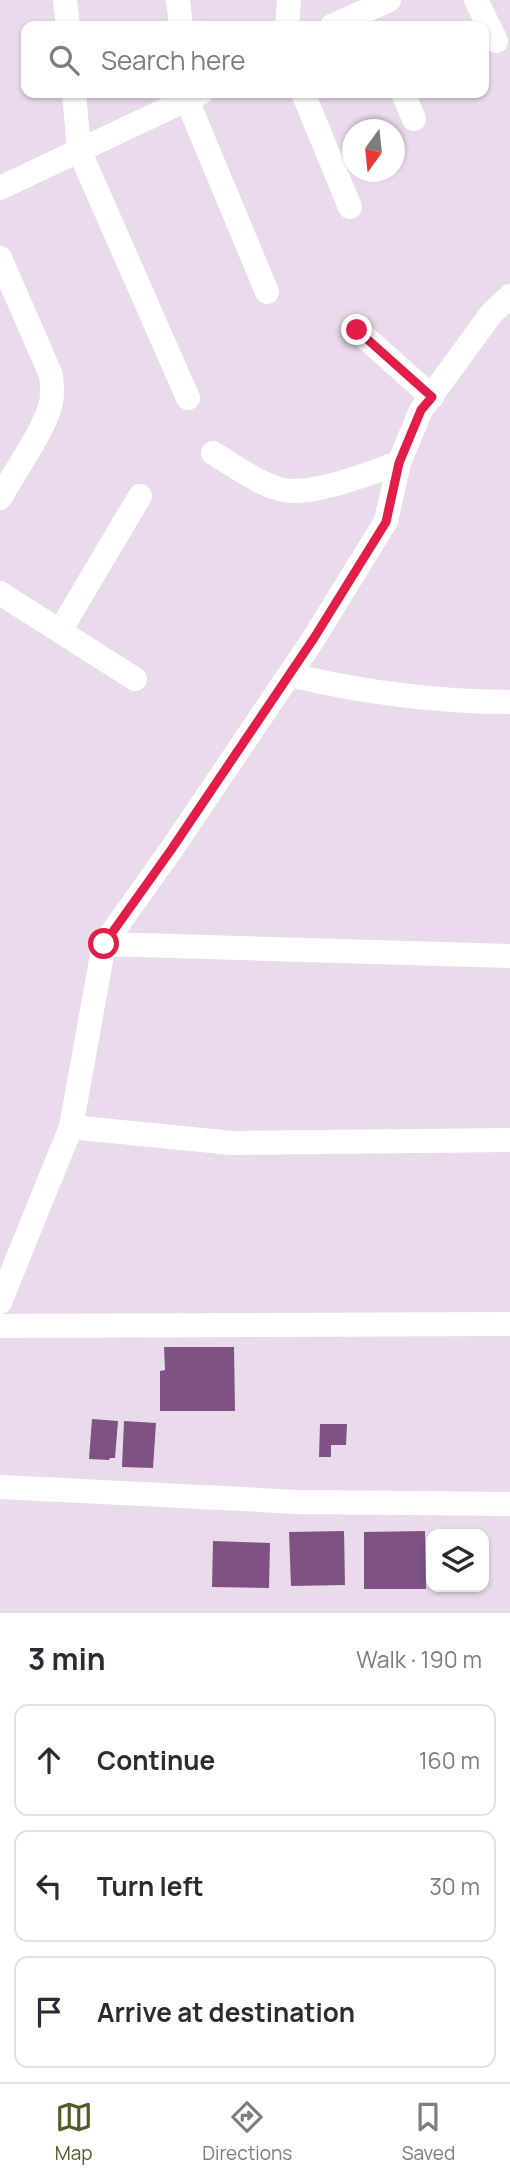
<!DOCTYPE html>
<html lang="en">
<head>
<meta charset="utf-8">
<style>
	body { margin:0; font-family:Manrope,sans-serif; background:#f2f2f3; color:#2b2b33 }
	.controls { position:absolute; right:21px; bottom:21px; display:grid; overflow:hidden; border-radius:14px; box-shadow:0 2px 5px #0004 }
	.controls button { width:63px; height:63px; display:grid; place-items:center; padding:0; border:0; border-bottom:2px solid #e1e1e2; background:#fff; color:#2b2b33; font:35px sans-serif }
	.compass { position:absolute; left:342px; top:119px; width:63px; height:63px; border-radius:50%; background:#fff; box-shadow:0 2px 5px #0004; rotate:195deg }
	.stop { position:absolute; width:21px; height:21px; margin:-16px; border:5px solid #e11d48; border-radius:50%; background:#fff }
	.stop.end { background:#e11d48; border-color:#fff; box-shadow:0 2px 7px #0008 }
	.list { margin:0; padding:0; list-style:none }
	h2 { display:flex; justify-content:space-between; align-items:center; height:91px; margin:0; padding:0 28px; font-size:30px }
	h2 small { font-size:23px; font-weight:400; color:#7c7c81 }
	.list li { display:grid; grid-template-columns:46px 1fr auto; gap:21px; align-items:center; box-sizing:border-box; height:112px; margin:0 14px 14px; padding:0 14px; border:2px solid #e1e1e2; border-radius:14px }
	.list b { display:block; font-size:26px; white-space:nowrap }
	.list em { font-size:23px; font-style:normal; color:#7c7c81 }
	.icon { flex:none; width:38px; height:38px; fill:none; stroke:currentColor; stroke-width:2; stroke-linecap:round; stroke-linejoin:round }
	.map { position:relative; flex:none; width:510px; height:1613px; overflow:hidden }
	.search { position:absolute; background:#fff; box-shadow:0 2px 5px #0004; left:21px; right:21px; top:21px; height:77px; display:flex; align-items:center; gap:18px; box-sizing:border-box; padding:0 24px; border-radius:14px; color:#7c7c81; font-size:26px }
	.sheet { height:469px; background:#fff }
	nav { display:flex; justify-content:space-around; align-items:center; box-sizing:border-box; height:98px; border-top:2px solid #e1e1e2; background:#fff; font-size:19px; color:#7c7c81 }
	nav a { display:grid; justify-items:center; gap:4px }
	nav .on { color:#575a28 }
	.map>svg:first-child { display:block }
	.building { fill:#7e5384 }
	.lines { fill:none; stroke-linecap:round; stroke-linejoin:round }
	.street { stroke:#fff; stroke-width:24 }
	.route { stroke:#e11d48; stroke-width:9 }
</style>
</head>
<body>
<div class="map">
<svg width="510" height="1613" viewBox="0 0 510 1613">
	<rect width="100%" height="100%" fill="#eadbec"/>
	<g class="building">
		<path d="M164,1347H234L235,1411H160V1371L165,1370Z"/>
		<path d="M92,1419L118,1421L115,1458H110L109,1460L89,1459Z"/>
		<path d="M124,1421L156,1423L153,1468L122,1467Z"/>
		<path d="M320,1424H347L346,1445H331V1457H319Z"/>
		<path d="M344,1531L345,1585L291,1586L289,1532Z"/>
		<path d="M425,1531L426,1589H364V1532Z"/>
		<path d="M213,1541L270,1543L269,1588L212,1587Z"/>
	</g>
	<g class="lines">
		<g class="street">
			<path d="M65,0L68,26"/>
			<path d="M178,0L181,26"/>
			<path d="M476,0L496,41"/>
			<path d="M287,26L289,0"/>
			<path d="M332,26L389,0"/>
			<path d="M74,93L79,150L188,398"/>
			<path d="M186,93L187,100L267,292"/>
			<path d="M303,93L350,207"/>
			<path d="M403,93L414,119"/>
			<path d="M0,188L201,93"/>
			<path d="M0,258L51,375C52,384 53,394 51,403C45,429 14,473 0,498"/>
			<path d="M357,330L432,397"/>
			<path d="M213,453C235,466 259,485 284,490C314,496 369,473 399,463"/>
			<path d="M0,593L135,679"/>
			<path d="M60,631L140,496"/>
			<path d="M290,675C362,692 436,702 510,702"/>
			<path d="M104,944L171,850L314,638L386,521L399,463L421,410L491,314L510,296"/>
			<path d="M71,1127L104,944L510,956"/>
			<path d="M0,1302L71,1127L232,1143L510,1140"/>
			<path d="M0,1326L510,1324"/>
			<path d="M0,1487L299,1502L510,1504"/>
		</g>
	</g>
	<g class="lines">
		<path class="route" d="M104,944L171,850L314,638L386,522L399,463L421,410L432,397L357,330"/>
	</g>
</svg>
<div class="controls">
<button><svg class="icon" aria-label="layers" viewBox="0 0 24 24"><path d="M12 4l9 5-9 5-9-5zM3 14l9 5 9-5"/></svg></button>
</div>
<svg class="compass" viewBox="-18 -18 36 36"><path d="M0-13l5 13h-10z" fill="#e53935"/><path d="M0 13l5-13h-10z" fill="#7c7c81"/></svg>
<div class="stop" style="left:104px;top:944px"></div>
<div class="stop end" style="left:357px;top:330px"></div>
<div class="search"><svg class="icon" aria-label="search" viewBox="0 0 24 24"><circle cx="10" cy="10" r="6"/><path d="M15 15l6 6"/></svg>Search here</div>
</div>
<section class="sheet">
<h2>3 min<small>Walk · 190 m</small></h2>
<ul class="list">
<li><svg class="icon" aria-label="ahead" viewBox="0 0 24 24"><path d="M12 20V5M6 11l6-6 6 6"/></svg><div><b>Continue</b></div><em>160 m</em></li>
<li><svg class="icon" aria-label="left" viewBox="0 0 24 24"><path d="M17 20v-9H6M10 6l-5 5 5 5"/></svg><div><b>Turn left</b></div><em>30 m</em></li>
<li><svg class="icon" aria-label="arrive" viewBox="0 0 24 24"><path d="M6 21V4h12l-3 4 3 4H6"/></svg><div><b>Arrive at destination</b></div></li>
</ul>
</section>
<nav>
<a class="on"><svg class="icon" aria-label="map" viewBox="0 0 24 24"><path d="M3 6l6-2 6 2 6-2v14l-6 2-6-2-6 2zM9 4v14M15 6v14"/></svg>Map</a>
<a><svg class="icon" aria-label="directions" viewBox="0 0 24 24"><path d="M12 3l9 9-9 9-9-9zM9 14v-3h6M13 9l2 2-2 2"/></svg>Directions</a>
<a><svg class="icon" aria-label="saved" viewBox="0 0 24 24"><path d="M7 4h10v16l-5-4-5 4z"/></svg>Saved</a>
</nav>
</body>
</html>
